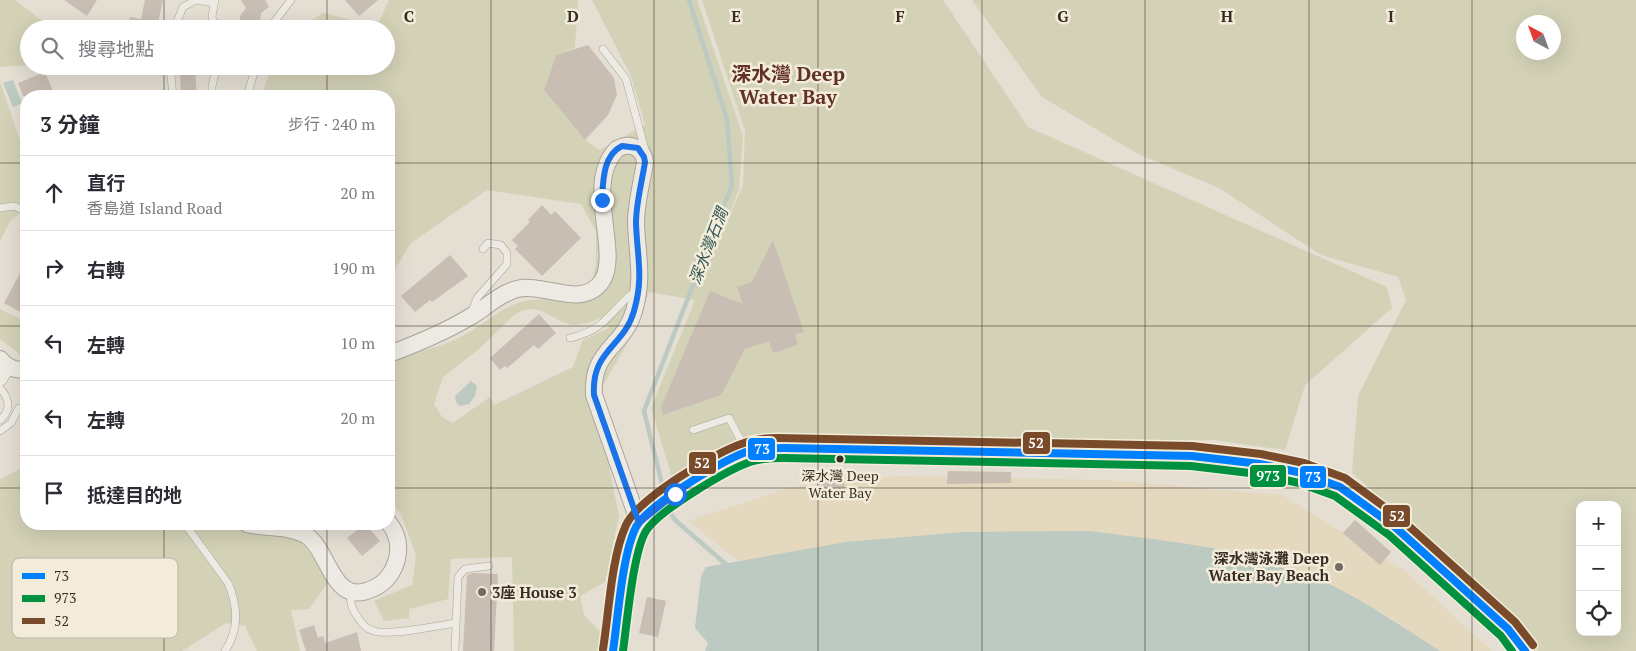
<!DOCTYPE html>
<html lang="zh-TW">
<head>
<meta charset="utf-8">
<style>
	body { margin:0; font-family:"PT Serif","Noto Sans TC",serif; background:#f7f7f7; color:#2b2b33 }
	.controls { position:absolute; right:15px; bottom:15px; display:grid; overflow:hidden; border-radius:10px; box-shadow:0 5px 20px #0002 }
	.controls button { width:45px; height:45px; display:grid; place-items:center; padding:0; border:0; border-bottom:1px solid #e1e1e2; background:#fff; color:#2b2b33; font:25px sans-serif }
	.compass { position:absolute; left:1516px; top:15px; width:45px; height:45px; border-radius:50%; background:#fff; box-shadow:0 5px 20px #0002; rotate:319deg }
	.stop { position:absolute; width:15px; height:15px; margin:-11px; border:4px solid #1a73e8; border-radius:50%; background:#fff }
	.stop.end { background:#1a73e8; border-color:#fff; box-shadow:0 1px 5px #0008 }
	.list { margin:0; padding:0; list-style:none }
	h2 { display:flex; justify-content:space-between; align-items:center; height:65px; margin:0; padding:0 20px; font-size:21px }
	h2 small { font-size:16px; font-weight:400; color:#7c7c81 }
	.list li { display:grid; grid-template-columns:32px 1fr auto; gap:15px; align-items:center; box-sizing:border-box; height:75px; padding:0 20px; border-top:1px solid #e1e1e2 }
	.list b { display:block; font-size:19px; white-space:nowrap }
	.list p { margin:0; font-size:16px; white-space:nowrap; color:#7c7c81 }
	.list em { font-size:16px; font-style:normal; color:#7c7c81 }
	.icon { flex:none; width:28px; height:28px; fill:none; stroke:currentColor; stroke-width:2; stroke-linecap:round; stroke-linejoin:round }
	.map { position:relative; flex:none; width:1636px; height:651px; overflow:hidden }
	.search { position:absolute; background:#fff; box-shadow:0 5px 20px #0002; left:20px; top:20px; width:375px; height:55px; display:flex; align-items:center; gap:12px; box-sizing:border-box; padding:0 18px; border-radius:28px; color:#7c7c81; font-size:19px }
	.panel { position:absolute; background:#fff; box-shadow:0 5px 20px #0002; left:20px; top:90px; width:375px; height:440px; border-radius:20px }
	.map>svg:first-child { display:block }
	.green { fill:#d3d2b7; fill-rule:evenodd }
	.sand { fill:#e4d8be }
	.water { fill:#bccac2 }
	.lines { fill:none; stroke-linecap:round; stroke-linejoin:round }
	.stream { stroke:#bccac2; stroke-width:4.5 }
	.building { fill:#c8beb4 }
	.service-casing { stroke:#aaa49b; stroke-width:8 }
	.minor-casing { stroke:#aaa49b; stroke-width:15 }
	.tertiary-casing { stroke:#aaa49b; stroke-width:18 }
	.secondary-casing { stroke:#9a938b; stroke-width:20 }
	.service { stroke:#edeae3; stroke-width:7 }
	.minor { stroke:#edeae3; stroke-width:14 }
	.tertiary { stroke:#edeae3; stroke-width:16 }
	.secondary { stroke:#edeae3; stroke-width:19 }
	.bus-1-casing { stroke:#f3ecda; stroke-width:11 }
	.bus-2-casing { stroke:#f3ecda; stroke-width:11 }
	.bus-3-casing { stroke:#f3ecda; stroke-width:11 }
	.bus-1 { stroke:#0080ff; stroke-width:8 }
	.bus-2 { stroke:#009140; stroke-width:8 }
	.bus-3 { stroke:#7a4b2a; stroke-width:8 }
	.route { stroke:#1a73e8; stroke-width:6 }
	.grid { fill:none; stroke:#392d23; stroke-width:1; stroke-opacity:0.55 }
	.bus-dot { fill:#392d23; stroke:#f3ecda; stroke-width:2 }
	.poi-dot { fill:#756b61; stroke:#f3ecda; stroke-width:2 }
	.labels { text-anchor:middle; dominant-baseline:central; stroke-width:5; stroke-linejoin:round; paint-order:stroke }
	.bus-label { font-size:14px; fill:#392d23; stroke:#f3ecda }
	.poi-label { font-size:15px; font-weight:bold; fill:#392d23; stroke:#f3ecda; text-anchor:end }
	.water-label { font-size:16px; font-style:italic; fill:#335754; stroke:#f3ecda }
	.district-label { font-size:20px; font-weight:bold; fill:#623126; stroke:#f3ecda }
	.key { fill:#f3ecda; stroke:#bbb3a3; stroke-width:1 }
	.key-label { font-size:14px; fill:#392d23 }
	.grid-label { font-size:16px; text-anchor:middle; font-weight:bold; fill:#392d23; stroke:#f3ecda; stroke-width:5; stroke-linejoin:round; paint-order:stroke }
	.line-badge { stroke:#f3ecda; stroke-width:2 }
	.badge-label { font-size:14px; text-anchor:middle; font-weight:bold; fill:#fff }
</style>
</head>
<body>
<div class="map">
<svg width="1636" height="651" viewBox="0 0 1636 651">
	<rect width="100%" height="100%" fill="#e4ded3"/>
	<g class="green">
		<path d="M0,0H15L53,29H29V65L0,67Z"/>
		<path d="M389,0H578L575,48L556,55L544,90L585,140L600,150L645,125L631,76L592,0H697L743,136L739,189L722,234L743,185L745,131L702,0H943L1028,127L1387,287L1392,308L1305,385L1285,450L1215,440L750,439L673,481L651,408L695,300L649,292L636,328L602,387L605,447L619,516L605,582L580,596L584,615L605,637L604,651H514L512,557L451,559L448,599L409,609V618L384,621L374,601L412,585L416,556L401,514L389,501V345L412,354C429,349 447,344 463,336C504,313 511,293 564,301L592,280L596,265V231L581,204L487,190L411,243L389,279V96H261L272,66H386V29H297L323,13L377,26ZM535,309C543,311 549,315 557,319C572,329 587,324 603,317L609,328L583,340L573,367L494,405L490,397L453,423L442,417L434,404L443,377L479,349L513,316L523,310Z"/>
		<path d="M972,0H1636V651H1538L1487,590L1352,473L1358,396L1406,300L1398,277L1321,255L1219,188L1138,154L1042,97ZM1524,22H1554V52H1524ZM1580,505H1617V632H1580Z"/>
		<path d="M0,82L26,158V209L11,220L0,241Z"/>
		<path d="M0,309L26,322V359L0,339Z"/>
		<path d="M26,466V524H301L302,543L330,579L309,609L291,610L300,651H257L245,626L226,623L182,651H0V479Z"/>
	</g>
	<path class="sand" d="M897,476L1108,480L1282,495L1405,571L1492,651H1440L1380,611L963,532L846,542L740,562L688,521L792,487Z"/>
	<g class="water">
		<path d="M13,80L22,103L13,107L3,83Z"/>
		<path d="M471,381L477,386L475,396L469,404L460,406L456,402L455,396Z"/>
		<path d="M1090,531C1164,541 1241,547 1311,576C1357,595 1398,624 1440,651H705L708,643L695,628L701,576L706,567L846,542L963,532Z"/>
	</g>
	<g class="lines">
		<g class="stream">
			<path d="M663,488L644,411L732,185L727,119L689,0"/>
			<path d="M667,507L675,520L729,567"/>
		</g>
	</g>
	<g class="building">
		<path d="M64,0H97L87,16Z"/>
		<path d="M145,0H163L158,23L163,24L162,29H127L130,17L141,19Z"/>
		<path d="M241,0H265L269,7L261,13L260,24L257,29H240V16L246,8Z"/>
		<path d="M345,0H378L359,16Z"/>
		<path d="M588,45L614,78L617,95L608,115L585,140L544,90L556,55Z"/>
		<path d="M195,70L197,96H181L180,71Z"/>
		<path d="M45,72L55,96H23L18,83Z"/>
		<path d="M542,205L551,215L555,211L581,238L542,276L515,249L518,246L512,240L530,222L528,220Z"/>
		<path d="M773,240L804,332L795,334L798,345L773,353L769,341L745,349L721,395L663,415L661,407L710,291L743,304L737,287L752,282Z"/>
		<path d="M450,255L468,276L432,302L430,300L415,312L401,296Z"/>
		<path d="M26,262V315L4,303Z"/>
		<path d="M539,314L556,333L538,349L534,345L507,368L505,366L500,370L490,358Z"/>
		<path d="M948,471L1011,472V483L947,484Z"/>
		<path d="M844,475L845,493L818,495L817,477Z"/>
		<path d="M1355,520L1391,552L1380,565L1343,533Z"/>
		<path d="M365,524L380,541L362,556L347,538Z"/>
		<path d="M473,573L498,574L494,651H463L467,575Z"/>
		<path d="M647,597L666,601L658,637L639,633Z"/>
		<path d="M314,625L318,638L323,636L325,643L357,632L361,651H306L299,630Z"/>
	</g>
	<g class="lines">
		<g class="service-casing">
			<g id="service">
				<path d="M197,0L214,3"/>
				<path d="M174,29L183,7L196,0"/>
				<path d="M214,29L212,16L215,0"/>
				<path d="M269,29L291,0"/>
				<path d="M603,49L626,79L645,150"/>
				<path d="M170,66L173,96"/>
				<path d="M212,96V86L217,66"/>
				<path d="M247,96L256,66"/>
				<path d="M0,208L14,206L26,211"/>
				<path d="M471,314L477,298L507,264V253L501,245L488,243L483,249"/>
				<path d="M570,338C606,330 609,312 635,291"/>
				<path d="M0,388C9,398 12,410 0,420"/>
				<path d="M693,430L729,418L747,452"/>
				<path d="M0,431L11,423L19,408"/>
				<path d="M185,524L228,583C238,606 239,630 225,651"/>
				<path d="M352,591C349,601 351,607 357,616C361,623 366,629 374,631C389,636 437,626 455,623"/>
				<path d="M455,651L458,577L465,569L489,566"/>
			</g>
		</g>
		<g class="minor-casing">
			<path id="minor" d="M0,379L8,366"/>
		</g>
		<g class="tertiary-casing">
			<g id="tertiary">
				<path d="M389,354C416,344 443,333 468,318C485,309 498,294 517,289C544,282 582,310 602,281C621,252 583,183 617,149C630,142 643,147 645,162C642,182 636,203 636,223C637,256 644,277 634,311C624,347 591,349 594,395L639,523"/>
				<path d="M0,359C7,368 15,370 26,370"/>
				<path d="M247,524C266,529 289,525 307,536C330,551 332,609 374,588C386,583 394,571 397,559C400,546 397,533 389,523"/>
			</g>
		</g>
		<g class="secondary-casing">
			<path id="secondary" d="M613,651L628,553C630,543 633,533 638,524C650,506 726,459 747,452C763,447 780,448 797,448L1192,456L1260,464L1302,473L1340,487L1395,527L1456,581L1508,629L1525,651"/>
		</g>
		<use href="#service" class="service"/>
		<use href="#minor" class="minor"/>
		<use href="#tertiary" class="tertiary"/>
		<use href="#secondary" class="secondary"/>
		<g class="bus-1-casing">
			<path id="bus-1" d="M613,651C618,618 622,555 636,527C648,505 722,461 746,452C758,448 772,448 784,448L1192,456L1260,464L1302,473L1340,487L1395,527L1508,629L1525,651"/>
		</g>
		<g class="bus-2-casing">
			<path id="bus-2" d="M623,651C627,623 633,552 646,531C658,511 727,470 750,462C761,458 773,458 784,458L1191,466L1258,474L1299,483L1335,496L1389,535L1501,636L1512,651"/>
		</g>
		<g class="bus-3-casing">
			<path id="bus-3" d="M603,649C609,613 611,558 626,525C638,499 715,452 744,443C755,439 766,438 778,438L1192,446L1261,454L1304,463L1345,478L1401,519L1515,622L1533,645"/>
		</g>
		<use href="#bus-1" class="bus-1"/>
		<use href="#bus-2" class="bus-2"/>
		<use href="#bus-3" class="bus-3"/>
	</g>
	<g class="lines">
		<path class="route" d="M602,200C603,181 603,155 622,146L638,148L644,157L645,162C642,182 636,203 636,223C637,256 644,277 634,311C624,347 591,350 594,395L639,523L675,494"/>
	</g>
	<path class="grid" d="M164,0V29M327,0V29M491,0V651M654,0V651M818,0V651M982,0V651M1145,0V651M1309,0V651M1472,0V651M164,66V96M327,66V96M0,163H26M389,163H1636M0,326H26M389,326H1636M0,488H26M389,488H1636M164,524V651M327,524V651"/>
	<circle class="bus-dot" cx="840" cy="459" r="4.5"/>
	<g class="poi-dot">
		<circle cx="1339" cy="567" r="5"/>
		<circle cx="482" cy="592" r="5"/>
	</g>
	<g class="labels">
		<g class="bus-label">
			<text x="840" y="475">深水灣 Deep<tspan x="840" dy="17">Water Bay</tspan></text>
		</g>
		<g class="poi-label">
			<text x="1329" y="558">深水灣泳灘 Deep<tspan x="1329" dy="17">Water Bay Beach</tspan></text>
			<text x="492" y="592" text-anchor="start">3座 House 3</text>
		</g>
		<g class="water-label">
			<text transform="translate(708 246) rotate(-69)">深水灣石澗</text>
		</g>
		<g class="district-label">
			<text x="788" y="73">深水灣 Deep<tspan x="788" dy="23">Water Bay</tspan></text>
		</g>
	</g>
	<rect x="12" y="558" width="166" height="80" rx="8" class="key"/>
	<rect x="22" y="573" width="23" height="6" fill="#0080ff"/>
	<rect x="22" y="595" width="23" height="7" fill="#009140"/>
	<rect x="22" y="618" width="23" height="6" fill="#7a4b2a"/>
	<g class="key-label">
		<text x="54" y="581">73</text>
		<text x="54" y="603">973</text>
		<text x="54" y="626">52</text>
	</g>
	<g class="grid-label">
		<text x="409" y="22">C</text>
		<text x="573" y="22">D</text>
		<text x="736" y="22">E</text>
		<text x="900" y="22">F</text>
		<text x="1063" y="22">G</text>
		<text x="1227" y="22">H</text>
		<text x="1391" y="22">I</text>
	</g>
	<g class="line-badge">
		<rect x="1022" y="431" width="29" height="24" rx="5" fill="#7a4b2a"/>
		<rect x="747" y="437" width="29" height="24" rx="5" fill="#0080ff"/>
		<rect x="688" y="451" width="29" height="24" rx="5" fill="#7a4b2a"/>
		<rect x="1249" y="464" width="38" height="24" rx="5" fill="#009140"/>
		<rect x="1299" y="465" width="28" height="24" rx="5" fill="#0080ff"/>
		<rect x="1382" y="504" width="29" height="24" rx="5" fill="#7a4b2a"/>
	</g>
	<g class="badge-label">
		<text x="1036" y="448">52</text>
		<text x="762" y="454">73</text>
		<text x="702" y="468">52</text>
		<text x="1268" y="481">973</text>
		<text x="1313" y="482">73</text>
		<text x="1397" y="521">52</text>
	</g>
</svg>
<div class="controls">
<button>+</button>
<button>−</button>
<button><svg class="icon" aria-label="locate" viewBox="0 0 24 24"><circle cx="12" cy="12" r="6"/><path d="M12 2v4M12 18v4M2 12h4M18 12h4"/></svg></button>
</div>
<svg class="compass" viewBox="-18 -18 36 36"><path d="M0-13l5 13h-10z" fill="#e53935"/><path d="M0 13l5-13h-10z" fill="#7c7c81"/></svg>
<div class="stop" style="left:675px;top:494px"></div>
<div class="stop end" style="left:602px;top:200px"></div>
<div class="search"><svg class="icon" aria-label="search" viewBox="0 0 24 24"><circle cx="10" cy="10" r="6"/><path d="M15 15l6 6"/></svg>搜尋地點</div>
<section class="panel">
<h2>3 分鐘<small>步行 · 240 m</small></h2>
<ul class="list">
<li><svg class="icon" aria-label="ahead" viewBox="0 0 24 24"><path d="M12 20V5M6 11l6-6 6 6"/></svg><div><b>直行</b><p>香島道 Island Road</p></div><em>20 m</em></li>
<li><svg class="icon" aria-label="right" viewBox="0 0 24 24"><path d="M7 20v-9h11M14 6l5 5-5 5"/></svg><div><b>右轉</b></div><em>190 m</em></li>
<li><svg class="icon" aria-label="left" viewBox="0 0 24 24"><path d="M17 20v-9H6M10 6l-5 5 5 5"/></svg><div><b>左轉</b></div><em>10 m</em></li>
<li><svg class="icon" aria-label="left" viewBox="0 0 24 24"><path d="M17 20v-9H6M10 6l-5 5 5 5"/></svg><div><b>左轉</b></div><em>20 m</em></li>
<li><svg class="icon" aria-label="arrive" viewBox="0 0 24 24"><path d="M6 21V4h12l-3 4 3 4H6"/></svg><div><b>抵達目的地</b></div></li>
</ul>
</section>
</div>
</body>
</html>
